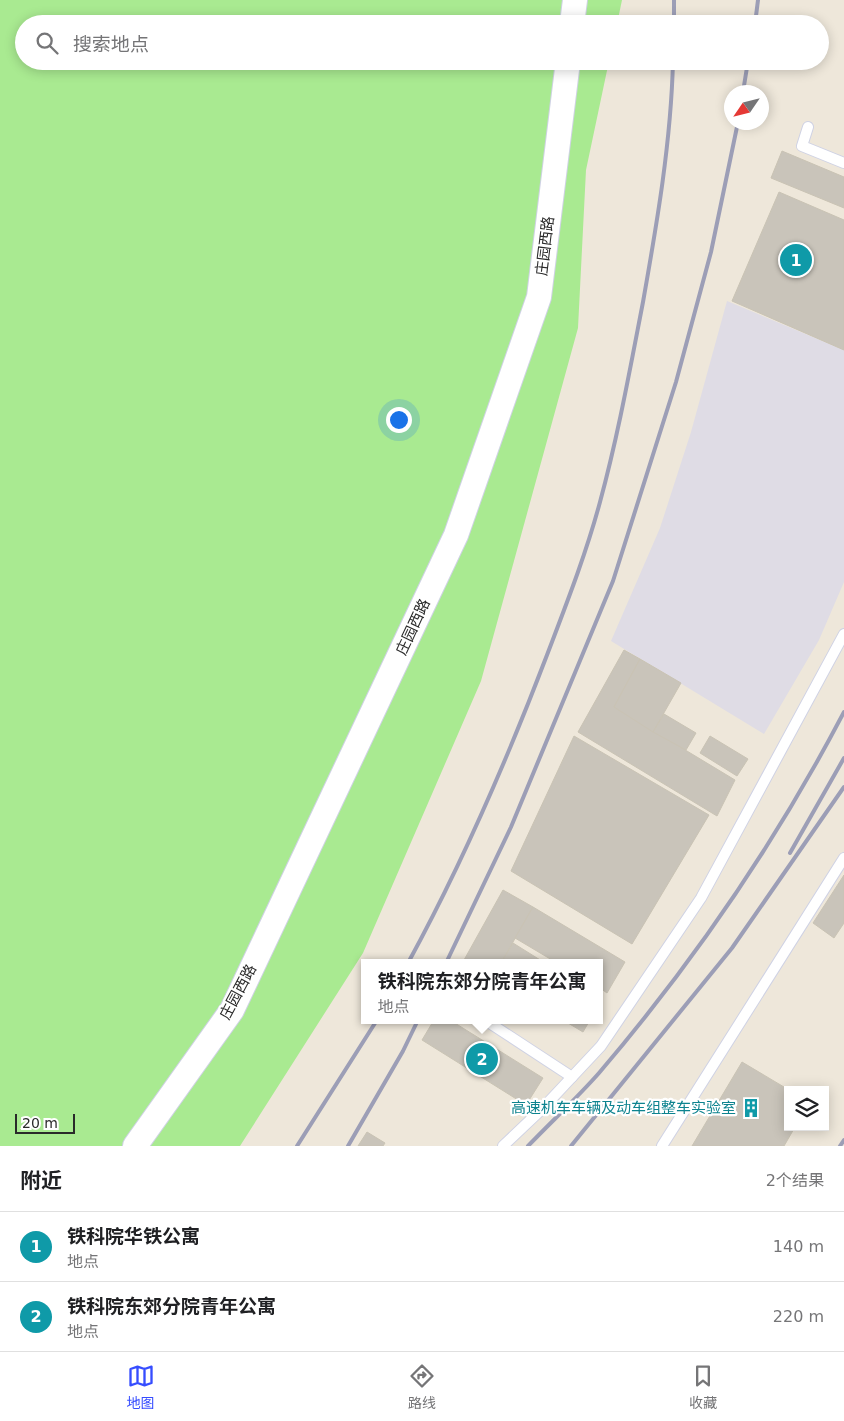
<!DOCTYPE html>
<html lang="zh">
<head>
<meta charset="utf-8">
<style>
	body { margin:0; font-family:"DejaVu Sans","Noto Sans SC",sans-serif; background:#f2f2f2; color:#202124 }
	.controls { position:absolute; right:15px; bottom:15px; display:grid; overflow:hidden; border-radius:0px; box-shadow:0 2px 12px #0003 }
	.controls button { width:45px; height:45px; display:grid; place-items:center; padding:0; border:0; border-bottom:1px solid #e0e0e0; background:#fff; color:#202124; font:25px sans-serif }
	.compass { position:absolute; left:724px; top:85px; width:45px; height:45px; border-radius:50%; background:#fff; box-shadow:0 2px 12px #0003; rotate:235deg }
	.scale { position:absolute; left:15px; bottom:12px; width:60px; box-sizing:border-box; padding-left:5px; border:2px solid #2a2a2a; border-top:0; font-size:14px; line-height:18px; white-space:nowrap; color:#2a2a2a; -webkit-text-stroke:4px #fff; paint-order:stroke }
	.you { position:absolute; left:398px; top:419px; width:18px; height:18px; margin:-12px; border:4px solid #fff; border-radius:50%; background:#1a73e8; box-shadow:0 0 0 8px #1a73e833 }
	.badge { display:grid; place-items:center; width:32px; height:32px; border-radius:50%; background:#364dff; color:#fff; font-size:16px; font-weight:700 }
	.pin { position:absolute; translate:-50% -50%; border:2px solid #fff; box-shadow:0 1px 5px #0006 }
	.popup { position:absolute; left:361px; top:959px; width:242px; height:65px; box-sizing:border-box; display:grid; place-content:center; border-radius:0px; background:#fff; filter:drop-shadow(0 1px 4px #0005); font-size:16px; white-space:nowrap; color:#757577 }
	.popup b { font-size:19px; color:#202124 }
	.popup::after { content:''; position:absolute; left:50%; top:100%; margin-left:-10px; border:10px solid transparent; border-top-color:#fff }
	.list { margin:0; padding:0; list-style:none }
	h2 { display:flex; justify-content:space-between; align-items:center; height:65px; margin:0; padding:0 20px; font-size:21px }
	h2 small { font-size:16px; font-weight:400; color:#757577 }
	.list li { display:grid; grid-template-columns:32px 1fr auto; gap:15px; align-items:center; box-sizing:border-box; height:70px; padding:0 20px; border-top:1px solid #e0e0e0 }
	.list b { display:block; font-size:19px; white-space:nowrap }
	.list p { margin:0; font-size:16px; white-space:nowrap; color:#757577 }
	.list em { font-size:16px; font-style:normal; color:#757577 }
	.icon { flex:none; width:28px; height:28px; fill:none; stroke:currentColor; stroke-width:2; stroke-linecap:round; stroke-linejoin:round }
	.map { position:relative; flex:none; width:844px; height:1146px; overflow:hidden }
	.search { position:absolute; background:#fff; box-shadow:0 2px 12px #0003; left:15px; right:15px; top:15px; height:55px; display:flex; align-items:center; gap:12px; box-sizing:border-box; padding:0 18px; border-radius:28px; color:#757577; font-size:19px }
	.sheet { height:205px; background:#fff }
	nav { display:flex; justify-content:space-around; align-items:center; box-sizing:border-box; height:70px; border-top:1px solid #e0e0e0; background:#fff; font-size:14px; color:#757577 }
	nav a { display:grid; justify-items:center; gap:2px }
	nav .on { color:#364dff }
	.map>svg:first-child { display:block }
	.industrial { fill:#dfdce5 }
	.green { fill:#a9ea91 }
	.building { fill:#c9c4ba; stroke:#c9c3b4 }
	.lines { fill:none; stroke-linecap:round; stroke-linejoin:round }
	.service-casing { stroke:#cfd2e4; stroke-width:12 }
	.tertiary-casing { stroke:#cfd2e4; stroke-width:26 }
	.service { stroke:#fff; stroke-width:10 }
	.tertiary { stroke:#fff; stroke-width:24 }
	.rail { stroke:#9c9eb6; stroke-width:4 }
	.labels { text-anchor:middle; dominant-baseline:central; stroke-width:4.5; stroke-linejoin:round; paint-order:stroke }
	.street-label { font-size:15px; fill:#2a2a2a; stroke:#fff }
	.culture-label { font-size:15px; fill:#0d838f; stroke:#fff; text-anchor:end }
</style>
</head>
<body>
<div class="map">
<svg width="844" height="1146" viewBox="0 0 844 1146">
	<rect width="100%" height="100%" fill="#eee7da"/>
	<path class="industrial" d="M727,301L844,350V582L819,640L764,734L611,641L660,528L691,432Z"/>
	<path class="green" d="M0,0H622L617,24H24V61H609L586,170L578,328L481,681L363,953L240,1146H0Z"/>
	<g class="building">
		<path d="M782,151L844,177V208L771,178Z"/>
		<path d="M779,192L844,220V350L732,301Z"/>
		<path d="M624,650L640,659L614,707L735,780L717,816L578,732Z"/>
		<path d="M640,659L681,683L653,732L614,707Z"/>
		<path d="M664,714L696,733L686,750L653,732Z"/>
		<path d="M574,736L709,815L632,944L511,871Z"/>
		<path d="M710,736L748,759L737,776L700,753Z"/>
		<path d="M844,875V923L834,938L813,923Z"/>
		<path d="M503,890L533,907L501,963H468L464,960Z"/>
		<path d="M533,907L625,962L607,993L600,988V963H557L515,938Z"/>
		<path d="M513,943L545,963H501Z"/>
		<path d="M434,1020H450L543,1078L526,1105L422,1040Z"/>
		<path d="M563,1020H590L583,1032Z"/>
		<path d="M742,1062L789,1090L788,1127H795L784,1146H692Z"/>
		<path d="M367,1132L385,1143L383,1146H358Z"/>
	</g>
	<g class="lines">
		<g class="service-casing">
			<g id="service">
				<path d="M808,127L802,146L844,163"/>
				<path d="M485,1020L572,1077"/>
				<path d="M503,1146L542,1109L601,1046L701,898L844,634"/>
				<path d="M662,1146L844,858"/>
			</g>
		</g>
		<g class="tertiary-casing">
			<g id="tertiary">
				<path d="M572,24L575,0"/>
				<path d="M135,1146L232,1010L456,535L539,297L568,61"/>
			</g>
		</g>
		<use href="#service" class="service"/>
		<use href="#tertiary" class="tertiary"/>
		<g class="rail">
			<path d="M674,24V0"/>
			<path d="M755,24L758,0"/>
			<path d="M743,92L748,61"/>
			<path d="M790,853L844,758"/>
			<path d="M408,963C462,864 507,760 547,655C566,605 586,554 600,502C618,436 630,369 643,302C657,223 671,142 673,61"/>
			<path d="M446,963L511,827L613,581L676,382L711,252L738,122"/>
			<path d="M297,1146L377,1020"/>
			<path d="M348,1146L403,1051L418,1020"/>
			<path d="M528,1146C551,1122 577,1098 599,1073C693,963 777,840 844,712"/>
			<path d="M571,1146L732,948L844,787"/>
			<path d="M840,1146L844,1140"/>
		</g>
	</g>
	<defs>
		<g id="building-bare" transform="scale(1.5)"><path d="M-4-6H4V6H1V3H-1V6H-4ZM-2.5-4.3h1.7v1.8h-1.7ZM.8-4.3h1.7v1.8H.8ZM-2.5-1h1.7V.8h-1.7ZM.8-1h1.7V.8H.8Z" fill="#0f9aa8" stroke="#fff" stroke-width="2.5" paint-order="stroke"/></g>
	</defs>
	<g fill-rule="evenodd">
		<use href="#building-bare" x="751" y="1108"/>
	</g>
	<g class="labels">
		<g class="street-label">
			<text transform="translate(545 246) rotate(-83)">庄园西路</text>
			<text transform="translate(413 627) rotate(-65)">庄园西路</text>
			<text transform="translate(238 992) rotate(-62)">庄园西路</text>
		</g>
		<g class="culture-label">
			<text x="736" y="1108">高速机车车辆及动车组整车实验室</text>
		</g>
	</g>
</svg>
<div class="controls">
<button><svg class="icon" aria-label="layers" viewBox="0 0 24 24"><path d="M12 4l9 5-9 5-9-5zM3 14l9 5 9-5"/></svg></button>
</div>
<svg class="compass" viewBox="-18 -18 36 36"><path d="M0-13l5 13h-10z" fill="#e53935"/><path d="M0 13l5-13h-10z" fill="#757577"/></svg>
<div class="scale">20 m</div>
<div class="you"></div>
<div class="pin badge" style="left:796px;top:260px;background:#0f9aa8">1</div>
<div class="pin badge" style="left:482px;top:1059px;background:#0f9aa8">2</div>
<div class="popup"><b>铁科院东郊分院青年公寓</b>地点</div>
<div class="search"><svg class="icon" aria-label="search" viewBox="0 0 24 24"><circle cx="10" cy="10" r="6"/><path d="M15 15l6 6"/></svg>搜索地点</div>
</div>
<section class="sheet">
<h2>附近<small>2个结果</small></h2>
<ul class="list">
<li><span class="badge" style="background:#0f9aa8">1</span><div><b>铁科院华铁公寓</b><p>地点</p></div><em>140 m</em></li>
<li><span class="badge" style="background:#0f9aa8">2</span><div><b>铁科院东郊分院青年公寓</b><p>地点</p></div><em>220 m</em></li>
</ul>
</section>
<nav>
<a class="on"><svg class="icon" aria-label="map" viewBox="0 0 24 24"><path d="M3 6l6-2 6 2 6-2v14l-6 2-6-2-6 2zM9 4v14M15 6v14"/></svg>地图</a>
<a><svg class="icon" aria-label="directions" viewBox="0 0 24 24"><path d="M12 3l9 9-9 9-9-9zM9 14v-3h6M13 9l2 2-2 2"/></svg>路线</a>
<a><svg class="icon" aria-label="saved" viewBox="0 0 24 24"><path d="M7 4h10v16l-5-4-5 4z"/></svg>收藏</a>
</nav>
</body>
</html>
